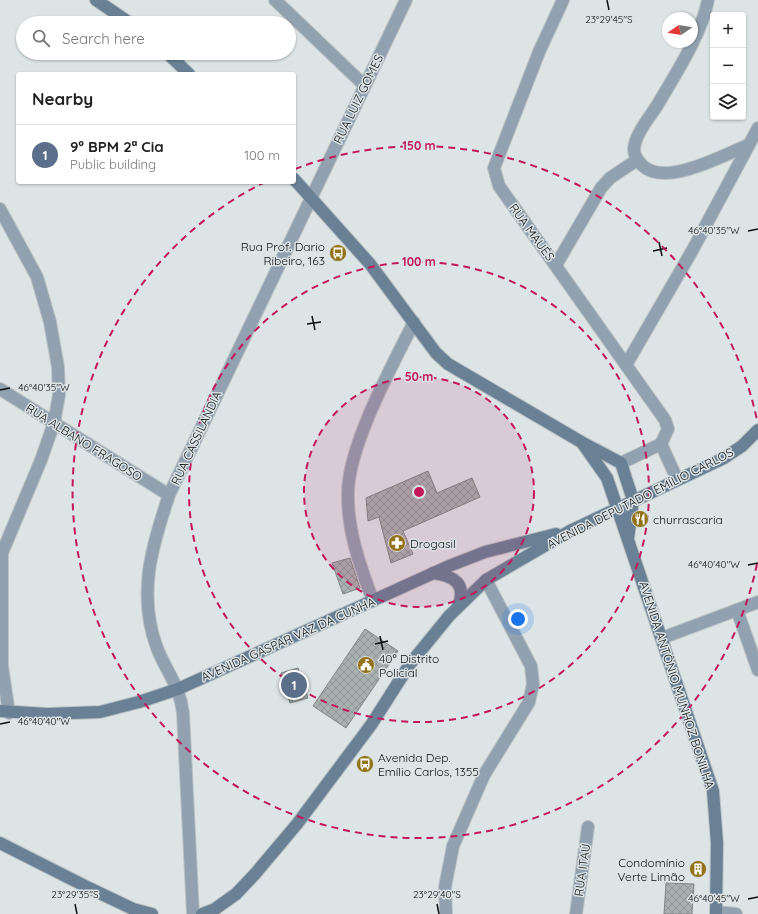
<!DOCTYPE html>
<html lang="en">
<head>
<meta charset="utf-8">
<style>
	body { margin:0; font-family:Quicksand,sans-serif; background:#f2f2f2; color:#222 }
	.controls { position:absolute; right:12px; top:12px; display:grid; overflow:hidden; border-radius:4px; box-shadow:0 1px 3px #0004 }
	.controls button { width:36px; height:36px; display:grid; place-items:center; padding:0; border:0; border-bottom:1px solid #e0e0e0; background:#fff; color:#222; font:20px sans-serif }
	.compass { position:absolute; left:662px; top:12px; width:36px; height:36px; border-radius:50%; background:#fff; box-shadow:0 1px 3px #0004; rotate:258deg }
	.you { position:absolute; left:518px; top:619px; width:14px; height:14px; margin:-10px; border:3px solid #fff; border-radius:50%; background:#1a73e8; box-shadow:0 0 0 6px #1a73e833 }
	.badge { display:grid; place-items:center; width:26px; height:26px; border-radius:50%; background:#927319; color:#fff; font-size:13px; font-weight:700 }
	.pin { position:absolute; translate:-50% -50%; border:2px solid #fff; box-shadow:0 1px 4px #0006 }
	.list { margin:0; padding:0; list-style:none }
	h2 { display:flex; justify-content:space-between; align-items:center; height:52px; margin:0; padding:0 16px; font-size:17px }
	h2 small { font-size:13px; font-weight:400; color:#767676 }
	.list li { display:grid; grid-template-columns:26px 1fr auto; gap:12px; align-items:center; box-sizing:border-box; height:60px; padding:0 16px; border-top:1px solid #e0e0e0 }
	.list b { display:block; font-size:15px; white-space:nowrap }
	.list p { margin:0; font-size:13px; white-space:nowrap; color:#767676 }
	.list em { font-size:13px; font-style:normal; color:#767676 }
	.icon { flex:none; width:22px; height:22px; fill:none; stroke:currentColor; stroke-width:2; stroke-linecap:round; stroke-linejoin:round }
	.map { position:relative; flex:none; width:758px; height:914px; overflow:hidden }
	.search { position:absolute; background:#fff; box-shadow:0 1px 3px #0004; left:16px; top:16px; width:280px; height:44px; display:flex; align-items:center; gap:10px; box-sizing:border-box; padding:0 14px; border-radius:22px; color:#767676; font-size:15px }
	.panel { position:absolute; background:#fff; box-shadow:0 1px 3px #0004; left:16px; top:72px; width:280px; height:112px; border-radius:4px }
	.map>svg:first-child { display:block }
	.building { fill:url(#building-cross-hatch); stroke:#808787 }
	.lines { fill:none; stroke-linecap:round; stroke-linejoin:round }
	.street-casing { stroke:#bbc2c4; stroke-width:14 }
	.secondary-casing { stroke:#bbc2c4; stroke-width:14 }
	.street { stroke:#91a1af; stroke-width:12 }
	.secondary { stroke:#6a8095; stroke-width:12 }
	.ticks { fill:none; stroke:#0d0f10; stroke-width:1.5 }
	.ring { fill:none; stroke:#c2185b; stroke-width:2; stroke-dasharray:7 5 }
	.labels { text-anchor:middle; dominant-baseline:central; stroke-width:3; stroke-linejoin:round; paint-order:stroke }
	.street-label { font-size:12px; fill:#0d0f10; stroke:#dce4e6 }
	.poi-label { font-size:12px; fill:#0d0f10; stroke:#dce4e6; text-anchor:start }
	.ticks-label { font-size:10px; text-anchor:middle; fill:#0d0f10; stroke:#dce4e6; stroke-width:3; stroke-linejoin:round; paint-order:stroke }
	.centre { fill:#c2185b; stroke:#dce4e6; stroke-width:2 }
	.ring-label { font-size:12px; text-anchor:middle; font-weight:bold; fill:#c2185b; stroke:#dce4e6; stroke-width:3; stroke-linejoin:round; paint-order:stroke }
</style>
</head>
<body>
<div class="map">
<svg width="758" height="914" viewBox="0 0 758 914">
	<defs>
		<pattern id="building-cross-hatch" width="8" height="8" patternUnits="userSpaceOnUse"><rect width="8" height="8" fill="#a8b0b0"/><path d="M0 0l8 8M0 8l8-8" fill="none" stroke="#8f9696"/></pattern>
	</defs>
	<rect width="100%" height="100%" fill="#dce4e6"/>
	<g class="building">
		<path d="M428,471L437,493L472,478L480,497L403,531L413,554L391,563L379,517L368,521L366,498Z"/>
		<path d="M350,558L360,588L343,594L332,563Z"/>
		<path d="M365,629L398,651L346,728L313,706Z"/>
		<path d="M298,668L308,698L290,703L281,673Z"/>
		<path d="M666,883L694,884L692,914H664Z"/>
	</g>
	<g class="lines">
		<g class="street-casing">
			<g id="street">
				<path d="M275,0L364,85"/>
				<path d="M563,0L539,52L494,168L499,186L504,193L665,420L668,429L661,444L621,463"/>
				<path d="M708,0C701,36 676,73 658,104C650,117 635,134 634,149C634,156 638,161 642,165C664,188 724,155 748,145"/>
				<path d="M0,209L37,277L50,322L58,367L59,395L54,423L41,460L2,553V666L9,713"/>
				<path d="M556,265L601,188L610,178L637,160"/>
				<path d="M626,365L692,251L758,128"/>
				<path d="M0,389L169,495"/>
				<path d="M661,444L677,479"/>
				<path d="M373,601C360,566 347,530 348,492C349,444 392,366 414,322"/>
				<path d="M737,610L758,670"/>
				<path d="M662,638L758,602"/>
				<path d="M716,912L736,914"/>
				<path d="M193,914L183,713C180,686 166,671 157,648C137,594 152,546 169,495L406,0"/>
				<path d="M446,914L445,887L453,846L484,775L529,702L533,684L531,666L486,580"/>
				<path d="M576,914L588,827"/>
			</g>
		</g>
		<g class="secondary-casing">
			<g id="secondary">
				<path d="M96,0L130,23"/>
				<path d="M167,53L189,74"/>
				<path d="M294,179L370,264L436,353L448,364L583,443L621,463L633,500L628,539"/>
				<path d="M583,444L607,478L713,791L717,843L716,914"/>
				<path d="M433,573C455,576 467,584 458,607"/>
				<path d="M0,711L47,714L100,712L139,702L178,689L449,566L485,552L556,534"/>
				<path d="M0,843L89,888L133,909L152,914"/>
				<path d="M202,914L215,909L236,894L255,874L297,824L371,725L410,664L449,616L486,580L570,531L724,458L742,446L758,430"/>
			</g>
		</g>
		<use href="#street" class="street"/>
		<use href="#secondary" class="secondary"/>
	</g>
	<path class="ticks" d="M607,0L609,10M748,231L758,229M659,242L662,256M653,251L667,248M312,316L315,330M307,324L321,322M0,390L10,388M748,565L758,563M380,636L383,650M375,644L388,641M0,724L10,722M748,899L758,897M75,904L77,914M437,904L439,914"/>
	<circle cx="419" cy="492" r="115" fill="#c2185b" fill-opacity=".12"/>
	<g class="ring">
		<circle cx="419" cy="492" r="115"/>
		<circle cx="419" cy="492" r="230"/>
		<path d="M757 564A346 346 0 1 1 265 182M295 169A346 346 0 0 1 757 420"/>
	</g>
	<defs>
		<g id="bus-disc" transform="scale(0.9)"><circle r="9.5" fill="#927319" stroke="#dce4e6"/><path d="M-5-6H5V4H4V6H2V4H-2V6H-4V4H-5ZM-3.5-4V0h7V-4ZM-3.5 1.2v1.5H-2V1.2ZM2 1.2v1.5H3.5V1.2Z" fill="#fff"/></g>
		<g id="restaurant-disc" transform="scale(0.9)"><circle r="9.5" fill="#927319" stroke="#dce4e6"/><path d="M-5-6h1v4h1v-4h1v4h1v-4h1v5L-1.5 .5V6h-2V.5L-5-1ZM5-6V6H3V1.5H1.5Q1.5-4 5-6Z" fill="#fff"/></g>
		<g id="pharmacy-disc" transform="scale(0.9)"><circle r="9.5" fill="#927319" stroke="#dce4e6"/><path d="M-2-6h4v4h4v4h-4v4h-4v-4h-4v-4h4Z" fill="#fff"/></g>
		<g id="civic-disc" transform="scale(0.9)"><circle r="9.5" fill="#927319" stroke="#dce4e6"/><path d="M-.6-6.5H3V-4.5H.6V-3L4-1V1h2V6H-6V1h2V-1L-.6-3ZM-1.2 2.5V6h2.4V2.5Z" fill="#fff"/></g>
		<g id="building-disc" transform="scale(0.9)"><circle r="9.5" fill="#927319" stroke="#dce4e6"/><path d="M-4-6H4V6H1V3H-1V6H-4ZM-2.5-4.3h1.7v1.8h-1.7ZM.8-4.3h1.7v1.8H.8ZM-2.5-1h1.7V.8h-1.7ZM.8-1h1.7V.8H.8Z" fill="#fff"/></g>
	</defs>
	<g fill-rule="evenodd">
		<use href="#bus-disc" x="338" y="253"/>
		<use href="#restaurant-disc" x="640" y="519"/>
		<use href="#pharmacy-disc" x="397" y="543"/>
		<use href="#civic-disc" x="366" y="665"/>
		<use href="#bus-disc" x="365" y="764"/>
		<use href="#building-disc" x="698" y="869"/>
	</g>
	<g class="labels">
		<g class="street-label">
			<text transform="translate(358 99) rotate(-64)">RUA LUIZ GOMES</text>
			<text transform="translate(532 232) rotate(54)">RUA MAUÉS</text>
			<text transform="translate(196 438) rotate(-65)">RUA CASSILÂNDIA</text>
			<text transform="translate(84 442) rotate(32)">RUA ALBANO FRAGOSO</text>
			<text transform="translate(640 498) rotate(-27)">AVENIDA DEPUTADO EMÍLIO CARLOS</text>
			<text transform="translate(288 639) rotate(-24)">AVENIDA GASPAR VAZ DA CUNHA</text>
			<text transform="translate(677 685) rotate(72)">AVENIDA ANTÔNIO MUNHOZ BONILHA</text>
			<text transform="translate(582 870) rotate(-82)">RUA ITAÚ</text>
		</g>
		<g class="poi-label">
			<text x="325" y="246" text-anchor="end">Rua Prof. Dario<tspan x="325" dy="14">Ribeiro, 163</tspan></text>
			<text x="653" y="519">churrascaria</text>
			<text x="410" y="543">Drogasil</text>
			<text x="379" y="658">40º Distrito<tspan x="379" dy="14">Policial</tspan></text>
			<text x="378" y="757">Avenida Dep.<tspan x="378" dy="14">Emílio Carlos, 1355</tspan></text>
			<text x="685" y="862" text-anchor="end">Condomínio<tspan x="685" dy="14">Verte Limão</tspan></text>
		</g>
	</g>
	<g class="ticks-label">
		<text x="609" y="23">23°29'45"S</text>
		<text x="714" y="234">46°40'35"W</text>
		<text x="44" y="391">46°40'35"W</text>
		<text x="714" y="568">46°40'40"W</text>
		<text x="44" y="725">46°40'40"W</text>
		<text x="75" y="898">23°29'35"S</text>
		<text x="437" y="898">23°29'40"S</text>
		<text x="714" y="902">46°40'45"W</text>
	</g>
	<circle cx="419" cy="492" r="6" class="centre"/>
	<g class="ring-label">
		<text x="419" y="150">150 m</text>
		<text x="419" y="266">100 m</text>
		<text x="419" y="381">50 m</text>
	</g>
</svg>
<div class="controls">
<button>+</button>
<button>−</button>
<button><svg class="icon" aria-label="layers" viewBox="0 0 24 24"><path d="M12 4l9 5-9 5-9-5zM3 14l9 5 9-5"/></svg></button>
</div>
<svg class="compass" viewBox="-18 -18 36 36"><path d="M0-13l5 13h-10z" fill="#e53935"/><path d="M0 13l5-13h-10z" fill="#767676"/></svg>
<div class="you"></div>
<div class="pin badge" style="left:294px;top:685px;background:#5c6f8a">1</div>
<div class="search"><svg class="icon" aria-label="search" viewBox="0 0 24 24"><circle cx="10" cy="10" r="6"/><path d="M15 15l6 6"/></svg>Search here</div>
<section class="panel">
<h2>Nearby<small></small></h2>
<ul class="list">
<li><span class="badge" style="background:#5c6f8a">1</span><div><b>9º BPM 2ª Cia</b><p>Public building</p></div><em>100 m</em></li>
</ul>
</section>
</div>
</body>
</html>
